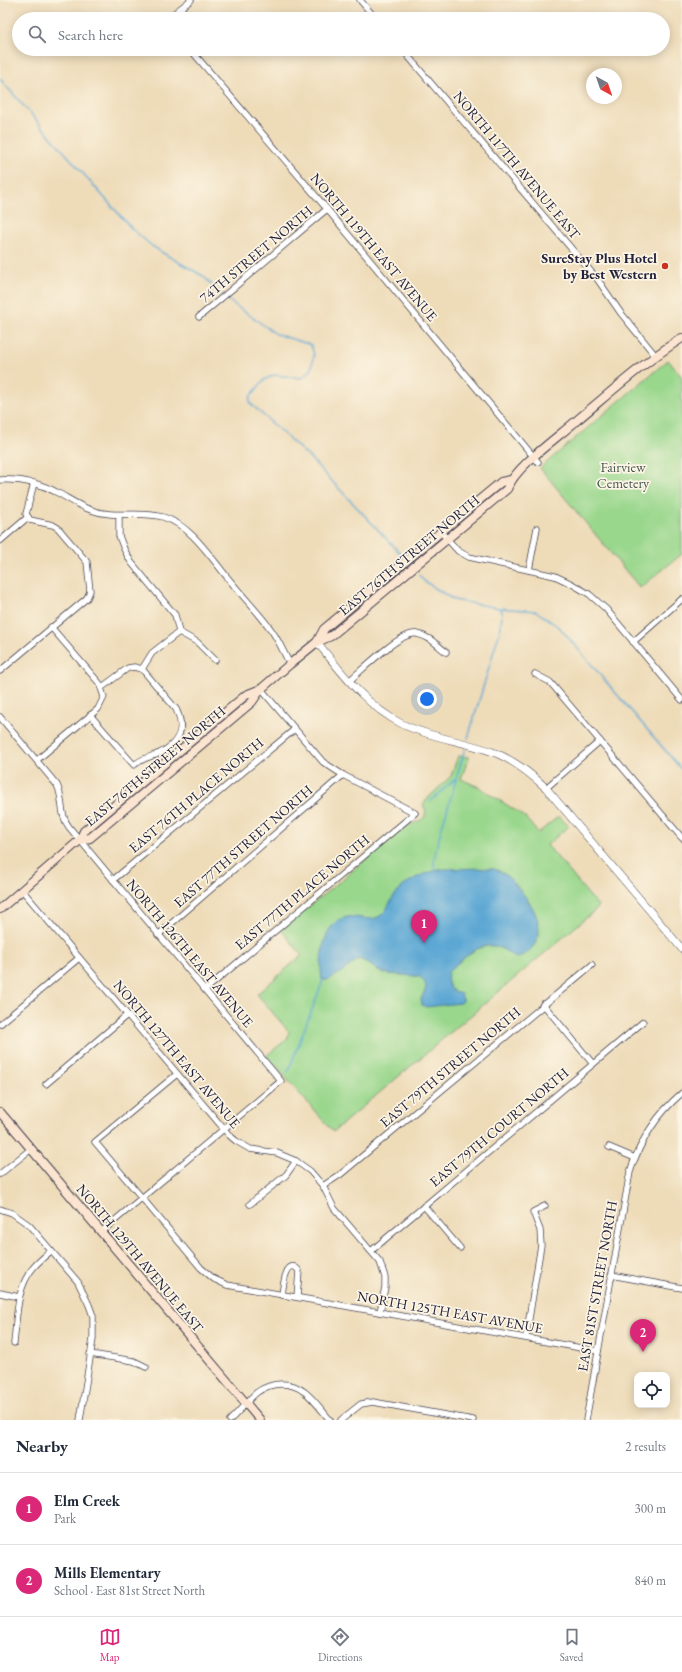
<!DOCTYPE html>
<html lang="en">
<head>
<meta charset="utf-8">
<style>
	body { margin:0; font-family:"EB Garamond",serif; background:#f2f2f3; color:#1f2937 }
	.controls { position:absolute; right:12px; bottom:12px; display:grid; overflow:hidden; border-radius:8px; box-shadow:0 2px 10px #0003 }
	.controls button { width:36px; height:36px; display:grid; place-items:center; padding:0; border:0; border-bottom:1px solid #e0e1e3; background:#fff; color:#1f2937; font:20px sans-serif }
	.compass { position:absolute; left:586px; top:68px; width:36px; height:36px; border-radius:50%; background:#fff; box-shadow:0 2px 10px #0003; rotate:140deg }
	.you { position:absolute; left:427px; top:699px; width:14px; height:14px; margin:-10px; border:3px solid #fff; border-radius:50%; background:#1a73e8; box-shadow:0 0 0 6px #1a73e833 }
	.badge { display:grid; place-items:center; width:26px; height:26px; border-radius:50%; background:#db2777; color:#fff; font-size:13px; font-weight:700 }
	.pin { position:absolute; translate:-50% -33px; filter:drop-shadow(0 1px 2px #0008) }
	.pin::after { content:''; position:absolute; top:21px; width:14px; height:12px; background:inherit; clip-path:polygon(0 0,100% 0,50% 100%) }
	.list { margin:0; padding:0; list-style:none }
	h2 { display:flex; justify-content:space-between; align-items:center; height:52px; margin:0; padding:0 16px; font-size:17px }
	h2 small { font-size:13px; font-weight:400; color:#747a83 }
	.list li { display:grid; grid-template-columns:26px 1fr auto; gap:12px; align-items:center; box-sizing:border-box; height:72px; padding:0 16px; border-top:1px solid #e0e1e3 }
	.list b { display:block; font-size:15px; white-space:nowrap }
	.list p { margin:0; font-size:13px; white-space:nowrap; color:#747a83 }
	.list em { font-size:13px; font-style:normal; color:#747a83 }
	.icon { flex:none; width:22px; height:22px; fill:none; stroke:currentColor; stroke-width:2; stroke-linecap:round; stroke-linejoin:round }
	.map { position:relative; flex:none; width:682px; height:1420px; overflow:hidden }
	.search { position:absolute; background:#fff; box-shadow:0 2px 10px #0003; left:12px; right:12px; top:12px; height:44px; display:flex; align-items:center; gap:10px; box-sizing:border-box; padding:0 14px; border-radius:22px; color:#747a83; font-size:15px }
	.sheet { height:196px; background:#fff }
	nav { display:flex; justify-content:space-around; align-items:center; box-sizing:border-box; height:56px; border-top:1px solid #e0e1e3; background:#fff; font-size:11px; color:#747a83 }
	nav a { display:grid; justify-items:center; gap:2px }
	nav .on { color:#db2777 }
	.map>svg:first-child { display:block }
	.green { fill:#99d78c; stroke:#5e7c64 }
	.water { fill:#5ca7d4; stroke:#3f6488 }
	.lines { fill:none; stroke-linecap:round; stroke-linejoin:round }
	.stream { stroke:#5ca7d4; stroke-width:1.5 }
	.minor-casing { stroke:#413e4e; stroke-width:7 }
	.tertiary-casing { stroke:#413e4e; stroke-width:8 }
	.secondary-casing { stroke:#413e4e; stroke-width:10 }
	.minor { stroke:#fff; stroke-width:5.5 }
	.tertiary { stroke:#fff; stroke-width:7 }
	.secondary { stroke:#fce5d0; stroke-width:8 }
	.poi-dot { fill:#c8321e; stroke:#fcf5e5; stroke-width:1.5 }
	.labels { text-anchor:middle; dominant-baseline:central; stroke-width:3.5; stroke-linejoin:round; paint-order:stroke }
	.street-label { font-size:14px; fill:#22223b; stroke:#fcf5e5 }
	.poi-label { font-size:14px; font-weight:bold; fill:#22223b; stroke:#fcf5e5; text-anchor:end }
	.park-label { font-size:14px; fill:#465853; stroke:#fcf5e5 }
</style>
</head>
<body>
<div class="map">
<svg width="682" height="1420" viewBox="0 0 682 1420">
	<rect width="100%" height="100%" fill="#fcf5e5"/>
	<filter id="ink" filterUnits="userSpaceOnUse"><feTurbulence type="fractalNoise" baseFrequency=".025" numOctaves="2"/><feDisplacementMap in="SourceGraphic" scale="8" xChannelSelector="R" yChannelSelector="G"/><feConvolveMatrix kernelMatrix="1 2 1 2 8 2 1 2 1" color-interpolation-filters="sRGB"/></filter>
	<filter id="wash" filterUnits="userSpaceOnUse"><feTurbulence type="fractalNoise" baseFrequency=".012" numOctaves="4" result="noise"/><feDisplacementMap in="SourceGraphic" scale="16" xChannelSelector="R" yChannelSelector="G"/><feGaussianBlur stdDeviation="0.9" result="paint"/><feColorMatrix in="noise" values="0 0 0 0 0 0 0 0 0 0 0 0 0 0 0 0 0 1.4 0 .05"/><feComposite in="paint" operator="in"/></filter>
	<g filter="url(#wash)">
		<rect width="100%" height="100%" fill="#eedcb9"/>
		<g class="green">
			<path d="M668,360L682,377V554L640,588L540,468Z"/>
			<path d="M458,756L469,757L461,779L479,787L524,816L538,833L559,816L569,826L547,845L599,907L333,1132L285,1077L283,1073L266,1056L287,1039L289,1032L257,994L302,955L281,930L405,827C413,822 425,823 426,811L423,805L428,798L451,776Z"/>
		</g>
		<path class="water" d="M445,869C454,869 492,867 497,870C507,874 513,882 520,890C533,906 548,928 532,948C527,953 523,956 516,958C510,955 506,950 500,948C480,939 462,960 448,972C446,983 449,991 461,994L463,1000L460,1003L426,1007L422,1005L421,999C426,988 429,986 420,977C408,974 396,976 384,973C374,970 368,961 359,959C350,965 332,982 322,980C319,961 322,921 347,917C358,915 370,923 380,916C386,912 390,902 394,896C406,880 426,871 445,869Z"/>
		<g class="lines">
			<g class="stream">
				<path d="M0,79L132,229L152,246L168,256L203,276L222,295"/>
				<path d="M225,298L276,334L311,345L314,355L311,370L302,378L274,375L264,380L250,397V403L311,459L402,555"/>
				<path d="M419,575L424,581L454,600L499,608L536,611L560,628L682,770"/>
				<path d="M468,738L501,627L502,611L499,608"/>
				<path d="M431,801L455,779"/>
				<path d="M434,872V860L438,841L465,749"/>
				<path d="M288,1072L324,978"/>
			</g>
		</g>
	</g>
	<g filter="url(#ink)">
		<g class="lines">
			<g class="minor-casing">
				<g id="minor">
					<path d="M360,0L376,19"/>
					<path d="M167,19L191,0"/>
					<path d="M190,49L327,209L538,462"/>
					<path d="M402,49L598,280L620,312L655,355"/>
					<path d="M199,317L327,209"/>
					<path d="M0,480C21,479 40,483 58,493C69,499 79,506 91,510C115,519 139,510 163,517C193,526 212,560 232,583C244,598 258,612 269,627C278,638 283,652 290,664"/>
					<path d="M119,516V536L124,549L131,562L175,615L179,632L197,642L215,660"/>
					<path d="M441,532L458,551L469,557L555,576L572,584L589,594L606,609L682,700"/>
					<path d="M0,541L28,517"/>
					<path d="M529,570L537,528"/>
					<path d="M51,627L100,684L101,688"/>
					<path d="M633,642L682,599"/>
					<path d="M0,671L87,598L90,591L87,562L58,528L53,525L30,520L26,514L34,483"/>
					<path d="M535,674L550,682L682,838"/>
					<path d="M349,681C362,670 401,631 417,634C429,636 437,645 446,652"/>
					<path d="M90,715L134,765C144,757 149,758 160,753C179,743 186,729 176,709L142,669"/>
					<path d="M0,717L57,785C64,799 59,814 69,827L281,1081L101,1232"/>
					<path d="M37,760L98,709L104,697L101,688L128,668L134,667L142,669L152,653L179,632"/>
					<path d="M546,788L600,741"/>
					<path d="M113,880L295,729"/>
					<path d="M22,890L229,1135L236,1141L250,1149L277,1153L296,1161L310,1171L323,1186L334,1208L380,1262L385,1277V1287L380,1312"/>
					<path d="M158,935L343,775"/>
					<path d="M205,990L415,813L343,775L323,762L261,689"/>
					<path d="M543,1004L593,1064"/>
					<path d="M0,1024L79,958"/>
					<path d="M177,1074L95,1142L201,1268L214,1279L227,1285L598,1351"/>
					<path d="M46,1084L127,1015"/>
					<path d="M609,1147L635,1158"/>
					<path d="M0,1174L31,1149"/>
					<path d="M323,1186L341,1174L592,965"/>
					<path d="M250,1204L286,1175L296,1161"/>
					<path d="M424,1206L460,1248"/>
					<path d="M0,1209L12,1213L29,1225L78,1282L89,1305L93,1316V1339L80,1420"/>
					<path d="M371,1251L643,1022"/>
					<path d="M611,1275L682,1288"/>
					<path d="M0,1293L19,1297"/>
					<path d="M282,1295C283,1287 286,1255 299,1271L297,1297"/>
					<path d="M526,1337L541,1245L540,1230L533,1212L545,1206"/>
					<path d="M14,1343C17,1318 16,1288 33,1268C38,1262 45,1256 51,1251"/>
					<path d="M90,1354L134,1361L146,1367"/>
					<path d="M230,1420C239,1412 247,1401 256,1393C264,1387 272,1384 282,1384C305,1384 316,1404 330,1420"/>
					<path d="M341,1420L361,1404L373,1402L473,1420"/>
					<path d="M586,1420L630,1172C640,1141 657,1114 682,1093"/>
				</g>
			</g>
			<g class="tertiary-casing">
				<path id="tertiary" d="M317,642C342,673 366,706 402,724C431,738 464,741 493,752C514,760 530,773 546,788L682,949"/>
			</g>
			<g class="secondary-casing">
				<g id="secondary">
					<path d="M317,642L324,629L501,482L511,480"/>
					<path d="M80,840L90,838L252,702L261,689L290,664L317,642L331,636L507,489C516,466 557,438 576,421C611,392 644,362 682,338"/>
					<path d="M0,909L80,840L84,831L246,695L261,689"/>
					<path d="M0,1112L260,1420"/>
				</g>
			</g>
			<use href="#minor" class="minor"/>
			<use href="#tertiary" class="tertiary"/>
			<use href="#secondary" class="secondary"/>
		</g>
	</g>
	<circle class="poi-dot" cx="665" cy="266" r="4"/>
	<g class="labels">
		<g class="street-label">
			<text transform="translate(517 165) rotate(50)">NORTH 117TH AVENUE EAST</text>
			<text transform="translate(374 247) rotate(50)">NORTH 119TH EAST AVENUE</text>
			<text transform="translate(256 254) rotate(-40)">74TH STREET NORTH</text>
			<text transform="translate(409 555) rotate(-40)">EAST 76TH STREET NORTH</text>
			<text transform="translate(155 766) rotate(-40)">EAST 76TH STREET NORTH</text>
			<text transform="translate(196 795) rotate(-40)">EAST 76TH PLACE NORTH</text>
			<text transform="translate(243 846) rotate(-41)">EAST 77TH STREET NORTH</text>
			<text transform="translate(302 892) rotate(-40)">EAST 77TH PLACE NORTH</text>
			<text transform="translate(190 953) rotate(50)">NORTH 126TH EAST AVENUE</text>
			<text transform="translate(177 1054) rotate(50)">NORTH 127TH EAST AVENUE</text>
			<text transform="translate(450 1067) rotate(-40)">EAST 79TH STREET NORTH</text>
			<text transform="translate(499 1127) rotate(-40)">EAST 79TH COURT NORTH</text>
			<text transform="translate(140 1258) rotate(50)">NORTH 129TH AVENUE EAST</text>
			<text transform="translate(597 1286) rotate(-80)">EAST 81ST STREET NORTH</text>
			<text transform="translate(450 1312) rotate(10)">NORTH 125TH EAST AVENUE</text>
		</g>
		<g class="poi-label">
			<text x="657" y="258">SureStay Plus Hotel<tspan x="657" dy="16">by Best Western</tspan></text>
		</g>
		<g class="park-label">
			<text x="623" y="467">Fairview<tspan x="623" dy="16">Cemetery</tspan></text>
		</g>
	</g>
</svg>
<div class="controls">
<button><svg class="icon" aria-label="locate" viewBox="0 0 24 24"><circle cx="12" cy="12" r="6"/><path d="M12 2v4M12 18v4M2 12h4M18 12h4"/></svg></button>
</div>
<svg class="compass" viewBox="-18 -18 36 36"><path d="M0-13l5 13h-10z" fill="#e53935"/><path d="M0 13l5-13h-10z" fill="#747a83"/></svg>
<div class="you"></div>
<div class="pin badge" style="left:424px;top:943px">1</div>
<div class="pin badge" style="left:643px;top:1352px">2</div>
<div class="search"><svg class="icon" aria-label="search" viewBox="0 0 24 24"><circle cx="10" cy="10" r="6"/><path d="M15 15l6 6"/></svg>Search here</div>
</div>
<section class="sheet">
<h2>Nearby<small>2 results</small></h2>
<ul class="list">
<li><span class="badge">1</span><div><b>Elm Creek</b><p>Park</p></div><em>300 m</em></li>
<li><span class="badge">2</span><div><b>Mills Elementary</b><p>School · East 81st Street North</p></div><em>840 m</em></li>
</ul>
</section>
<nav>
<a class="on"><svg class="icon" aria-label="map" viewBox="0 0 24 24"><path d="M3 6l6-2 6 2 6-2v14l-6 2-6-2-6 2zM9 4v14M15 6v14"/></svg>Map</a>
<a><svg class="icon" aria-label="directions" viewBox="0 0 24 24"><path d="M12 3l9 9-9 9-9-9zM9 14v-3h6M13 9l2 2-2 2"/></svg>Directions</a>
<a><svg class="icon" aria-label="saved" viewBox="0 0 24 24"><path d="M7 4h10v16l-5-4-5 4z"/></svg>Saved</a>
</nav>
</body>
</html>
